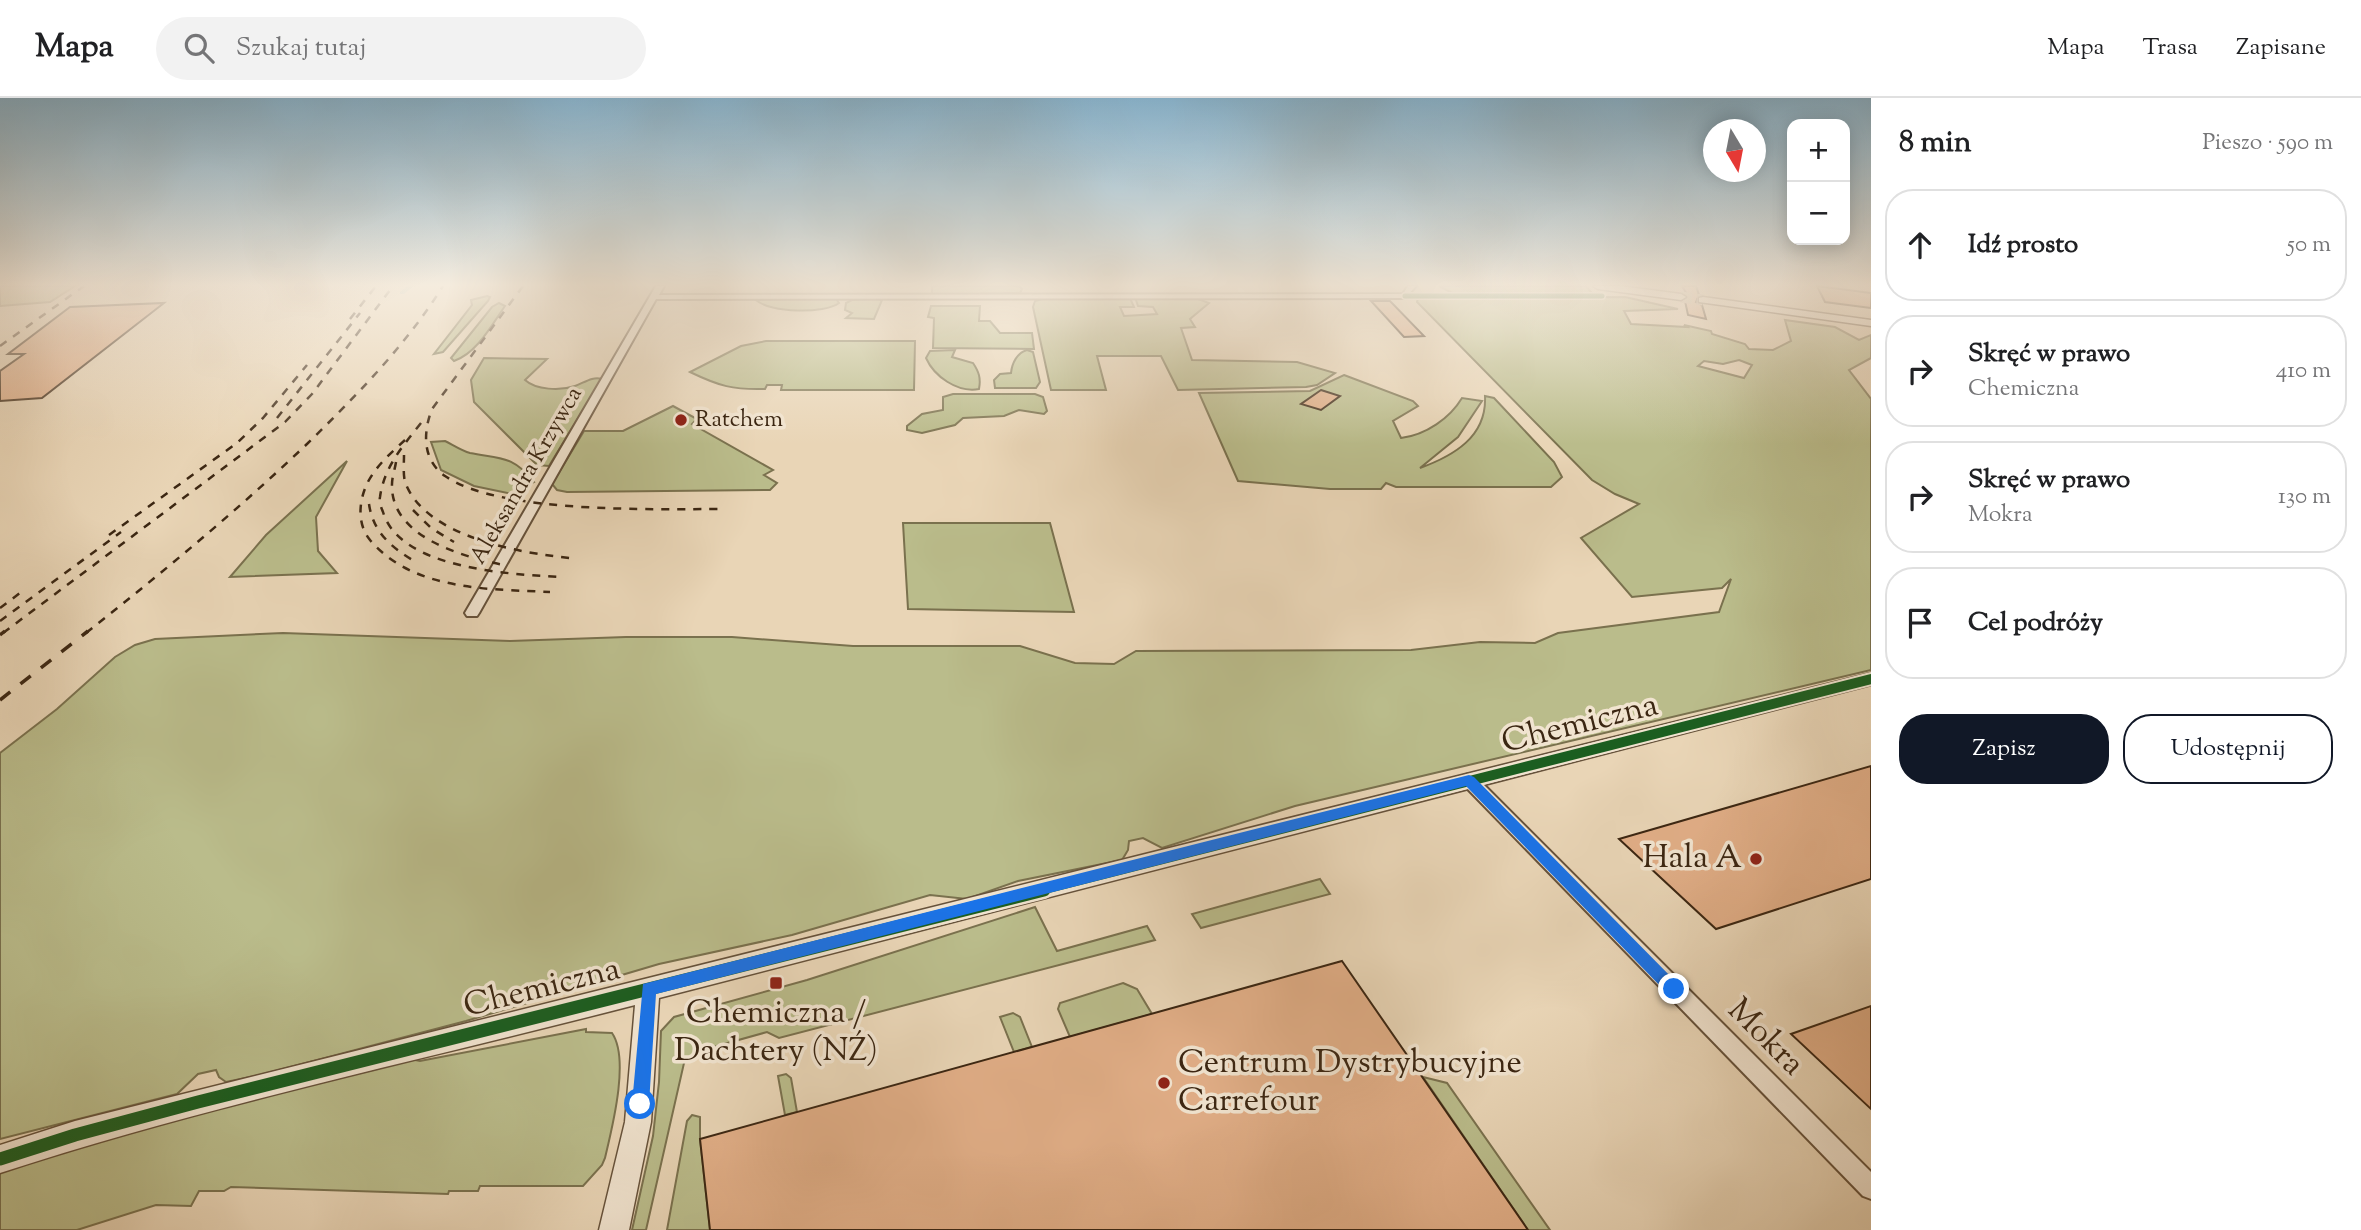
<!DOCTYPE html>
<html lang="pl">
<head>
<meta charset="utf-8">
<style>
	body { margin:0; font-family:"Sorts Mill Goudy",serif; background:#f2f2f2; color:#202124 }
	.controls { position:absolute; right:21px; top:21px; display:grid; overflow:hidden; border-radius:14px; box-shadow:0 4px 18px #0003 }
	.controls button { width:63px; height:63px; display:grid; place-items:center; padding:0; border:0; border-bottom:2px solid #e0e0e0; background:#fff; color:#202124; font:35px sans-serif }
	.compass { position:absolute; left:1703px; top:21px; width:63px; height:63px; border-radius:50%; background:#fff; box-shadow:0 4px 18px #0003; rotate:170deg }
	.stop { position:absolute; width:21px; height:21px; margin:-16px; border:5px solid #1a73e8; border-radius:50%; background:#fff }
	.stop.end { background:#1a73e8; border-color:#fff; box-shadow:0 2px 7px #0008 }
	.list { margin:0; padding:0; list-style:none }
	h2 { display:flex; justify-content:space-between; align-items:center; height:91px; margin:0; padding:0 28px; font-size:30px }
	h2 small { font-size:23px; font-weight:400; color:#757577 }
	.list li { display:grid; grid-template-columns:46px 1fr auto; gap:21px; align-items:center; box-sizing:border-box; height:112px; margin:0 14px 14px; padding:0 14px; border:2px solid #e0e0e0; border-radius:28px }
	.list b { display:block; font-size:26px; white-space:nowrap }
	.list p { margin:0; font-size:23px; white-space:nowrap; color:#757577 }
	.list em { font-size:23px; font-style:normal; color:#757577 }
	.actions { display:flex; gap:14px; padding:21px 28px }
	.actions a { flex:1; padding:16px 0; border:2px solid #111827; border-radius:28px; text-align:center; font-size:24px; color:#111827 }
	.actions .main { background:#111827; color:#fff }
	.icon { flex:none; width:38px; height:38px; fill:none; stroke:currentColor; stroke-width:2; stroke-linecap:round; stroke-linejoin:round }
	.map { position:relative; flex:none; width:1871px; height:1132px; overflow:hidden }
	header { display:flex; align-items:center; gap:42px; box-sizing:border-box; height:98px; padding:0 35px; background:#fff; border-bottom:2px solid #e0e0e0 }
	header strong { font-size:33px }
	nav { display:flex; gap:38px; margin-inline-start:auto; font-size:24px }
	.search { width:490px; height:63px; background:#f2f2f2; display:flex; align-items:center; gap:18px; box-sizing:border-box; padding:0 24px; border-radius:38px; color:#757577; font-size:26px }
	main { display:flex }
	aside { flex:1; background:#fff }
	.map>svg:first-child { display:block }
	.green { fill:#babc8b; stroke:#7a714e; stroke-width:2; fill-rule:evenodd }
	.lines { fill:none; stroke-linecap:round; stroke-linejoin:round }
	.canal { fill:#98b8b2; fill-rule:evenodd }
	.building { fill:#e1ae87; stroke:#3b2612; stroke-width:2 }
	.tertiary-tunnel { stroke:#c6b295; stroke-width:11; stroke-dasharray:11 5; stroke-linecap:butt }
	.minor-casing { stroke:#66523b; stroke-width:4 }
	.tertiary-casing { stroke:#66523b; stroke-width:3 }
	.minor { fill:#f1e4d0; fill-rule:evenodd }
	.tertiary { fill:#f1e4d0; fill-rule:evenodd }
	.rail-far1 { stroke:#3b2612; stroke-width:2.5; stroke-dasharray:8 8; stroke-linecap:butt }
	.rail { stroke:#3b2612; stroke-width:3.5; stroke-dasharray:13 13; stroke-linecap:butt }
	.cycleway-far2-casing { stroke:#f1e4d0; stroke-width:8 }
	.cycleway-far1-casing { stroke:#f1e4d0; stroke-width:14 }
	.cycleway-casing { stroke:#f1e4d0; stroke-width:18 }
	.cycleway-far2 { stroke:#1b5e20; stroke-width:5 }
	.cycleway-far1 { stroke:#1b5e20; stroke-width:10 }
	.cycleway { stroke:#1b5e20; stroke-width:13 }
	.route { fill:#1a73e8 }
	.poi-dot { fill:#8f2418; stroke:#f1e4d0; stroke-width:2.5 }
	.labels { text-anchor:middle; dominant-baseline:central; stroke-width:7; stroke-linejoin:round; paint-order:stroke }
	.far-poi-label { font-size:23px; fill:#3b2612; stroke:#f1e4d0; text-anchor:start }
	.far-street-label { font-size:23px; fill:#3b2612; stroke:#f1e4d0 }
	.near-street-label { font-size:33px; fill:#3b2612; stroke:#f1e4d0 }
	.near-poi-label { font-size:33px; fill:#3b2612; stroke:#f1e4d0; text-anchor:end }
</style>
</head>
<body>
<header>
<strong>Mapa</strong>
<div class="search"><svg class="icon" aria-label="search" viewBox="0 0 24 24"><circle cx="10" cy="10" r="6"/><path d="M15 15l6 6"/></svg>Szukaj tutaj</div>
<nav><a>Mapa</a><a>Trasa</a><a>Zapisane</a></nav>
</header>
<main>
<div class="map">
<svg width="1871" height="1132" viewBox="0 0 1871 1132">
	<rect width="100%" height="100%" fill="#e9d5b6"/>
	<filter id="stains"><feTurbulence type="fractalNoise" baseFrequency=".00286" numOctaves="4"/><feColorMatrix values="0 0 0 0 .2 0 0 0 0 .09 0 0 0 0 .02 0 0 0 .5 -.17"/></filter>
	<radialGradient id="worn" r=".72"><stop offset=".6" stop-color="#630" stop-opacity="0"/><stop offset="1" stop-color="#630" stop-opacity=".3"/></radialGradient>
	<g class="green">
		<path d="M0,188H75L50,204L0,208Z"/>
		<path d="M932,188H1019L1022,191L1020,195L935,197L932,195Z"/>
		<path d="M1439,188H1586L1592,195L1454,196Z"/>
		<path d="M487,198L490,199L488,203L443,254L434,256L472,207L471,202Z"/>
		<path d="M1135,199H1193L1209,205L1190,221L1195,229L1181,230L1192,262L1297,264L1335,275L1317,287L1306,289L1178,292L1161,258H1097L1106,292H1051L1033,209L1035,203L1046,200H1130L1134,209H1120L1124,218L1157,216L1153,209L1138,208Z"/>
		<path d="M1625,199L1678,211L1624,213L1631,226L1687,229L1684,227L1711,233L1712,236L1745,246L1749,251L1773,252L1791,243L1785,222L1835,229L1859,242L1871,237V260L1849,272L1871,301V572L1295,708L1162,750L1143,740L1129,743L1128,752L1122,762L1018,783L967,801L930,797L792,837L659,866L466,923L260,977L226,984L219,979L216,972L198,976L177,996L0,1041V655L57,611L115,559L135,547L155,541L283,535L510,543L626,539H732L853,548H1020L1075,565L1114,566L1136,553L1411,552L1480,544L1535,545L1558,535L1719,514L1731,481L1722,490L1632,499L1581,440L1639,406L1615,396L1592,382L1417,204L1418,200ZM1739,262L1752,267L1744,280L1698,268L1704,263L1723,266Z"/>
		<path d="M821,200L836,201L839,205C825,216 770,215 756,202Z"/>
		<path d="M872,201L882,202L874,221L846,220L852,215L845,212L846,205L852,202Z"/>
		<path d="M499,205L505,208C491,228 477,255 454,263L451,260L492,209Z"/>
		<path d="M931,208H980L979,223H990L1000,235H1032L1034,251L933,250L934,220L928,219Z"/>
		<path d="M766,243H915L914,292H781L782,287H767L765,291C733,292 719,288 690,274L741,248Z"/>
		<path d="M955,252L952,259L973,265C979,274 981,280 979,291C957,295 934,278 926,260L930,253Z"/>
		<path d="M1027,252L1033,254L1040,284L1036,290H995L994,282L1000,276L1011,275C1012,265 1017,255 1027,252Z"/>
		<path d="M484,260L547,261L525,282C536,292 560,293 575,288C584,285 592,278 602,281L549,368L537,367L474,304L471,282Z"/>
		<path d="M1344,277L1413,303L1418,308L1393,323L1401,340C1426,337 1450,320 1462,300L1482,303L1458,339L1420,370C1453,358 1487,339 1485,298L1494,300L1554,364L1562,379L1551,389H1396L1386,385L1381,391H1330L1238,383L1199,295L1310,293Z"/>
		<path d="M953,296H1035L1043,299L1047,313L1044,316L1019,312L1004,318L963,320L955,327L922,335L907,332V328L922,316L943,312V299Z"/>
		<path d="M673,308L697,321L692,326L773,372L764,377L777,385L770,392L567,394L557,392L552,386L584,333H623Z"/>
		<path d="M445,343C453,347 462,353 470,355C500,361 513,357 534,384L512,396L474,388L441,372L431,344Z"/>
		<path d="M347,363L316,419L318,453L337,475L230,479L266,437Z"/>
		<path d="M903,425H1050L1074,514L908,511Z"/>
		<path d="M1320,781L1330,796L1201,830L1192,816Z"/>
		<path d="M1035,809L1057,853L1147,828L1155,842L779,940L767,934L699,953L684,965L646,1132H632L653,1038L659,984L661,933L674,919L807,882Z"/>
		<path d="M1123,885L1137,891L1152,916L1070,939L1058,911L1060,905Z"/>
		<path d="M1013,915L1020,919L1032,949L1014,954L1000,919Z"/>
		<path d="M586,931V934L612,935C630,961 612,1030 605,1060L602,1067L583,1088H480L478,1093H449L448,1096L231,1089L224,1093H199L191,1108L156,1107L77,1132H0V1070L64,1048L410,961L420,963Z"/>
		<path d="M786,976L791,980L797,1014L785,1017L778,978Z"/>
		<path d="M1423,979L1447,985L1550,1132H1528Z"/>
		<path d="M692,1017L700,1019V1041L710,1132H667L687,1023Z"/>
	</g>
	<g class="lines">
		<path class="canal" d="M407,188H414L404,196H400V194Z"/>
	</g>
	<g class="building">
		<path d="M1682,188H1696L1699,197L1696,204L1702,207L1706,221L1688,217L1685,203L1688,198Z"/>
		<path d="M1817,188L1871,195V210L1825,204Z"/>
		<path d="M1371,203H1390L1424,238L1404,239Z"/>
		<path d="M164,205L42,300L0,303V273L24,256H8L70,209Z"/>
		<path d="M1321,292L1340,298L1321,312L1301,306Z"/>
		<path d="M1871,668V781L1716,831L1619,741Z"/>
		<path d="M1342,863L1528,1132H710L700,1041Z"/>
		<path d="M1871,908V1011L1791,936Z"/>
	</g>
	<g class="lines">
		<path class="tertiary-tunnel" d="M1681,199L1703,202"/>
		<g class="minor-casing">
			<g id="minor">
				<path d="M656,188H664L659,197L1403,196L1408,188H1416L1405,200L656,201L479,515L477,518H467L465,515Z"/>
				<path d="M1469,676L1475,678L1871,1074V1101L1863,1098L1463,686L1461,682L1463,678Z"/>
			</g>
		</g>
		<g class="tertiary-casing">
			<g id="tertiary">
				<path d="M1593,188H1620L1681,196L1686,199L1681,202L1598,191Z"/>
				<path d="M1703,199L1871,222V228L1699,204V200Z"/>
				<path d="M1871,575V587L659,900L651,1024L629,1132H599L625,1024L635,907C423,962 208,1007 0,1075V1047L75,1023Z"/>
			</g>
		</g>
		<use href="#minor" class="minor"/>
		<use href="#tertiary" class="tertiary"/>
		<g class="rail-far1">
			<path d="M523,188L432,311C423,334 422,362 445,378C500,416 655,411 723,411"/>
			<path d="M350,221L376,188"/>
			<path d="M0,248L84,188"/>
			<path d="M277,320L360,215"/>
			<path d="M421,325C403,348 384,369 380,399C379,404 381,409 383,414C400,471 509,476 559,479"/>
			<path d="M405,342C392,354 378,366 369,382C359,400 356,425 370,442C413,493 489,491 550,494"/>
			<path d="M404,357C404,365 403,376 405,384C425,439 520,455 570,460"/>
			<path d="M396,364C395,371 392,379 392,386C390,439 463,459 504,467"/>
			<path d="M369,406C373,434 391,449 414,463"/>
			<path d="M413,412L431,430L454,444"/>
			<path d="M109,437L237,345L263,320L307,267"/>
			<path d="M0,510L20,495"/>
			<path d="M0,523L121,434"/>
			<path d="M3,535L285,324L312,296L393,188"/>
			<path d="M86,535C163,474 238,412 308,345C358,296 406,247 443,188"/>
		</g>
		<g class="rail">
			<path d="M0,537L5,533"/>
			<path d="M0,602L88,533"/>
		</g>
		<g class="cycleway-far2-casing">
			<path id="cycleway-far2" d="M1405,198H1602"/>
		</g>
		<g class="cycleway-far1-casing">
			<path id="cycleway-far1" d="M1037,793L1871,581"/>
		</g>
		<g class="cycleway-casing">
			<path id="cycleway" d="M0,1061L75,1037L198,1004L1044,792"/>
		</g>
		<use href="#cycleway-far2" class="cycleway-far2"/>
		<use href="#cycleway-far1" class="cycleway-far1"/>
		<use href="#cycleway" class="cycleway"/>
	</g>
	<linearGradient id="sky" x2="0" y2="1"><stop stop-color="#88b6d2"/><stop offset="0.54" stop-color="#f5ecde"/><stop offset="1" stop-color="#f5ecde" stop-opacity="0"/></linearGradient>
	<rect width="1871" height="346" fill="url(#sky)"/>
	<path class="route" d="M1469,677L1474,679L1679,887L1682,891L1679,896H1668L1466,688L656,896L649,1006L647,1012L640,1015L634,1012L632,1006L643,886Z"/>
	<g class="poi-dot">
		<circle cx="681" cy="322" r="7"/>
		<circle cx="1756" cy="761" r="7"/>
		<rect x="769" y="878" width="14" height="14" rx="3.5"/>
		<circle cx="1164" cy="985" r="7"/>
	</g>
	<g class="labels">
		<g class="far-poi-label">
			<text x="695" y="322">Ratchem</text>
		</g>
		<g class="far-street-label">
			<text transform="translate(527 378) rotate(-60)">Aleksandra Krzywca</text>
		</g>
		<g class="near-street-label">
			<text transform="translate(1580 627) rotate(-14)">Chemiczna</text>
			<text transform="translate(542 891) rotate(-14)">Chemiczna</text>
			<text transform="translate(1765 940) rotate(45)">Mokra</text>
		</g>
		<g class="near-poi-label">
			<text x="1742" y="761">Hala A</text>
			<text x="776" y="916" text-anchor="middle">Chemiczna /<tspan x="776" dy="38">Dachtery (NŹ)</tspan></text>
			<text x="1178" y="966" text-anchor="start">Centrum Dystrybucyjne<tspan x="1178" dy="38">Carrefour</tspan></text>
		</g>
	</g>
	<rect width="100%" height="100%" filter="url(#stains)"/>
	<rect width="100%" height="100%" fill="url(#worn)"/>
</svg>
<div class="controls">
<button>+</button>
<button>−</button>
</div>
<svg class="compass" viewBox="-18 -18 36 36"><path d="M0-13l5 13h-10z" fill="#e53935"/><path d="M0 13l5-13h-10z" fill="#757577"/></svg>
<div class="stop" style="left:640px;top:1006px"></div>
<div class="stop end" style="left:1674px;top:891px"></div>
</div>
<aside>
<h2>8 min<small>Pieszo · 590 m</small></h2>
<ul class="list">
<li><svg class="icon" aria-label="ahead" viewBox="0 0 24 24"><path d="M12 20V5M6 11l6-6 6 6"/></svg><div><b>Idź prosto</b></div><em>50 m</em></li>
<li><svg class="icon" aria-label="right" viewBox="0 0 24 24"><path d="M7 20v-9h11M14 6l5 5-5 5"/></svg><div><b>Skręć w prawo</b><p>Chemiczna</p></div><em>410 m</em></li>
<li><svg class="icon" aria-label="right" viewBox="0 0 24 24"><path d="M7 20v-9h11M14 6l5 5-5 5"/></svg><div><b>Skręć w prawo</b><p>Mokra</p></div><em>130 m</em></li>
<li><svg class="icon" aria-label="arrive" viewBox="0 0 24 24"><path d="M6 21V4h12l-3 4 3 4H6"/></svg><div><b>Cel podróży</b></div></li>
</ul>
<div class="actions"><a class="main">Zapisz</a><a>Udostępnij</a></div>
</aside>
</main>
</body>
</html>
